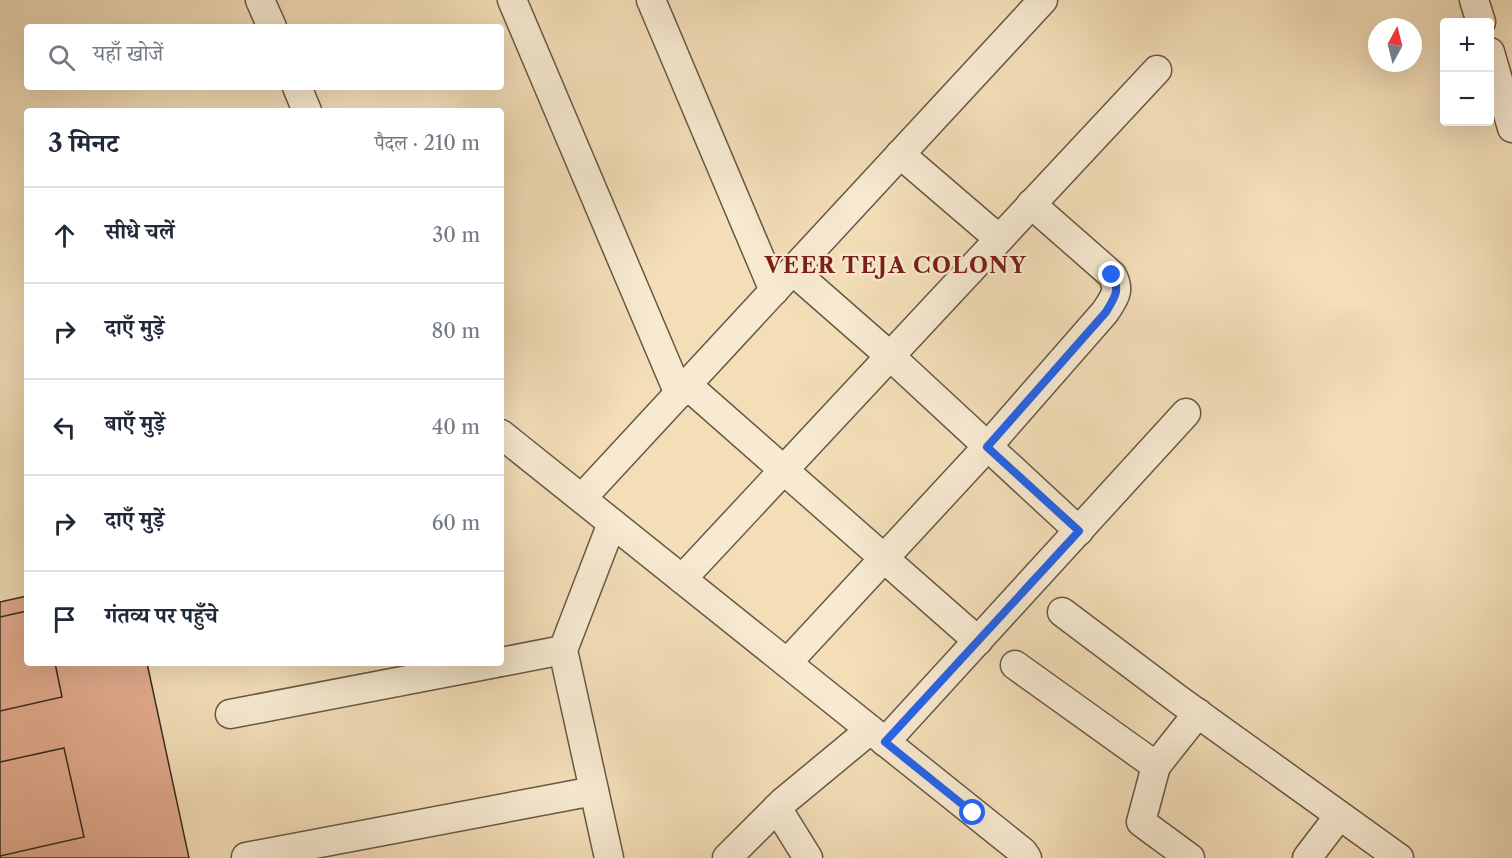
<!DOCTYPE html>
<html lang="hi">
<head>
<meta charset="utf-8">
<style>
	body { margin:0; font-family:"Libre Caslon Text","Noto Serif Devanagari",serif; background:#f2f2f3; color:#1f2937 }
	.controls { position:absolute; right:18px; top:18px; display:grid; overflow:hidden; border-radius:6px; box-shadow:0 6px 24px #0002 }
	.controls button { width:54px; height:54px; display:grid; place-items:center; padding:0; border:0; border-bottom:2px solid #e0e1e3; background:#fff; color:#1f2937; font:30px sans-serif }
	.compass { position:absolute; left:1368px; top:18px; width:54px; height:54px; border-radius:50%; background:#fff; box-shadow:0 6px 24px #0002; rotate:7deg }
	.stop { position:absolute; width:18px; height:18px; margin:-14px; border:4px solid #2563eb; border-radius:50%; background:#fff }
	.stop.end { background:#2563eb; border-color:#fff; box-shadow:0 2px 6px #0008 }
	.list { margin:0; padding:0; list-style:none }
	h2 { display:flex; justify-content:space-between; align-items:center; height:78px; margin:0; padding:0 24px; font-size:26px }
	h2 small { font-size:20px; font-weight:400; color:#747a83 }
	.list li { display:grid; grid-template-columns:39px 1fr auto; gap:18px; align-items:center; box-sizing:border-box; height:96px; padding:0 24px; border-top:2px solid #e0e1e3 }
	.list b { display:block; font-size:22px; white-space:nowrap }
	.list em { font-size:20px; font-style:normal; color:#747a83 }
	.icon { flex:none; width:33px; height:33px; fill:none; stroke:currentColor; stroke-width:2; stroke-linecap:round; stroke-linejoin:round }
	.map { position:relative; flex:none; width:1512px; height:858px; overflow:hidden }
	.search { position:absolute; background:#fff; box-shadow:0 6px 24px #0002; left:24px; top:24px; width:480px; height:66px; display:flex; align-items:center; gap:15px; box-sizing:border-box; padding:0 21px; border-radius:6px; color:#747a83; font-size:22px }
	.panel { position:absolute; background:#fff; box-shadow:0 6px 24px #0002; left:24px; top:108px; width:480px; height:558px; border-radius:6px }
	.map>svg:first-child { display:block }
	.building { fill:#e3ac8f; stroke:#382c20; stroke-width:1.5 }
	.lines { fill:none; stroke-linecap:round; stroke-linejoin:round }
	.minor-casing { stroke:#675846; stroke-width:31 }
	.minor { stroke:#f7ead1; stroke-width:28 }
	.route { stroke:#2563eb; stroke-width:8 }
	.labels { text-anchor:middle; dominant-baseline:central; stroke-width:4.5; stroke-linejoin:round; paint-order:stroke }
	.district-label { font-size:22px; font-weight:bold; letter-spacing:1.5px; fill:#7a1f14; stroke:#f7ead1 }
</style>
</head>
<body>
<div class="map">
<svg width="1512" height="858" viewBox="0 0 1512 858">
	<rect width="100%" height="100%" fill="#f3deb8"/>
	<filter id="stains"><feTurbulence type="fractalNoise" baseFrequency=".00333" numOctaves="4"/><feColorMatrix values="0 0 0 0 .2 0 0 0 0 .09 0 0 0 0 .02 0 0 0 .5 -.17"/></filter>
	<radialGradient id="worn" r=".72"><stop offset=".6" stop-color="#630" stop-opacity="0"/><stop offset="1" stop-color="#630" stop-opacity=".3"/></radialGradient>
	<g class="building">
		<path d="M27,596V663H147L189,858H0V602Z"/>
		<path d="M27,611V663H55L62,697L0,711V617Z"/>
		<path d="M64,748L84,837L0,856V762Z"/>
	</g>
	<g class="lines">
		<g class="minor-casing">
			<g id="minor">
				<path d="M260,0L272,27"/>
				<path d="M512,0L679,394"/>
				<path d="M651,0L774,291"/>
				<path d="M1474,0L1481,22"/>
				<path d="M1490,52L1512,128"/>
				<path d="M297,87L307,111"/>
				<path d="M900,154L999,239"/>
				<path d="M793,271L890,356L1079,531"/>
				<path d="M687,385L978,641"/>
				<path d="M501,434L1023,852L1027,858"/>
				<path d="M582,498L1043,0"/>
				<path d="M682,579L1157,70"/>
				<path d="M1062,612L1179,700L1399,858"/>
				<path d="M501,662L563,650"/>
				<path d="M787,663L987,447L1105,312C1114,298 1121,291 1112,275L1031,204"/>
				<path d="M1015,665L1156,766L1198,713"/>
				<path d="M230,714L496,663"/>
				<path d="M885,742L1186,413"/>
				<path d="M1156,766L1141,822L1190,858"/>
				<path d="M777,808L808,858"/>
				<path d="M246,857L594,791"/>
				<path d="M609,858L563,650L612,523"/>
				<path d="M727,858L783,802L870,730"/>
				<path d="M1307,858L1339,816"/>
			</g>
		</g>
		<use href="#minor" class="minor"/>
	</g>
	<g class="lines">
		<path class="route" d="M973,813L885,742L1079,531L987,447L1106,312C1114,298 1121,291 1112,275"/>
	</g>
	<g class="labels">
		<g class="district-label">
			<text x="896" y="265">VEER TEJA COLONY</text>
		</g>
	</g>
	<rect width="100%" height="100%" filter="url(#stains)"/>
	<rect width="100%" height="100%" fill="url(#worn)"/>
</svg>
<div class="controls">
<button>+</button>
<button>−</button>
</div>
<svg class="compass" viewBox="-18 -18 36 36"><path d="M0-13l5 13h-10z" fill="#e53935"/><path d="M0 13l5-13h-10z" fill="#747a83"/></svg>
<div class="stop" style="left:973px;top:813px"></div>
<div class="stop end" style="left:1112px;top:275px"></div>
<div class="search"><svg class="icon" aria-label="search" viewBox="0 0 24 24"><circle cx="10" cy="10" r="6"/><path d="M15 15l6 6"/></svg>यहाँ खोजें</div>
<section class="panel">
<h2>3 मिनट<small>पैदल · 210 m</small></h2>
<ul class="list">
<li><svg class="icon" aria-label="ahead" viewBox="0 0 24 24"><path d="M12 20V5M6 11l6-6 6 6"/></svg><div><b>सीधे चलें</b></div><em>30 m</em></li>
<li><svg class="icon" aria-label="right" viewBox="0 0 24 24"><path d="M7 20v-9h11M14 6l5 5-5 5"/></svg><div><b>दाएँ मुड़ें</b></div><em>80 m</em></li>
<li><svg class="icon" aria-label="left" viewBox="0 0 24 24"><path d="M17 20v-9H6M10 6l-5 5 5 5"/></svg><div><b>बाएँ मुड़ें</b></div><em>40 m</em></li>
<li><svg class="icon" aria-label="right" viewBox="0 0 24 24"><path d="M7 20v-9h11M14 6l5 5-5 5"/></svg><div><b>दाएँ मुड़ें</b></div><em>60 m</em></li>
<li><svg class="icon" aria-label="arrive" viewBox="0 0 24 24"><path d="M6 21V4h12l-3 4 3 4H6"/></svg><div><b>गंतव्य पर पहुँचे</b></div></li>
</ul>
</section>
</div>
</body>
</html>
